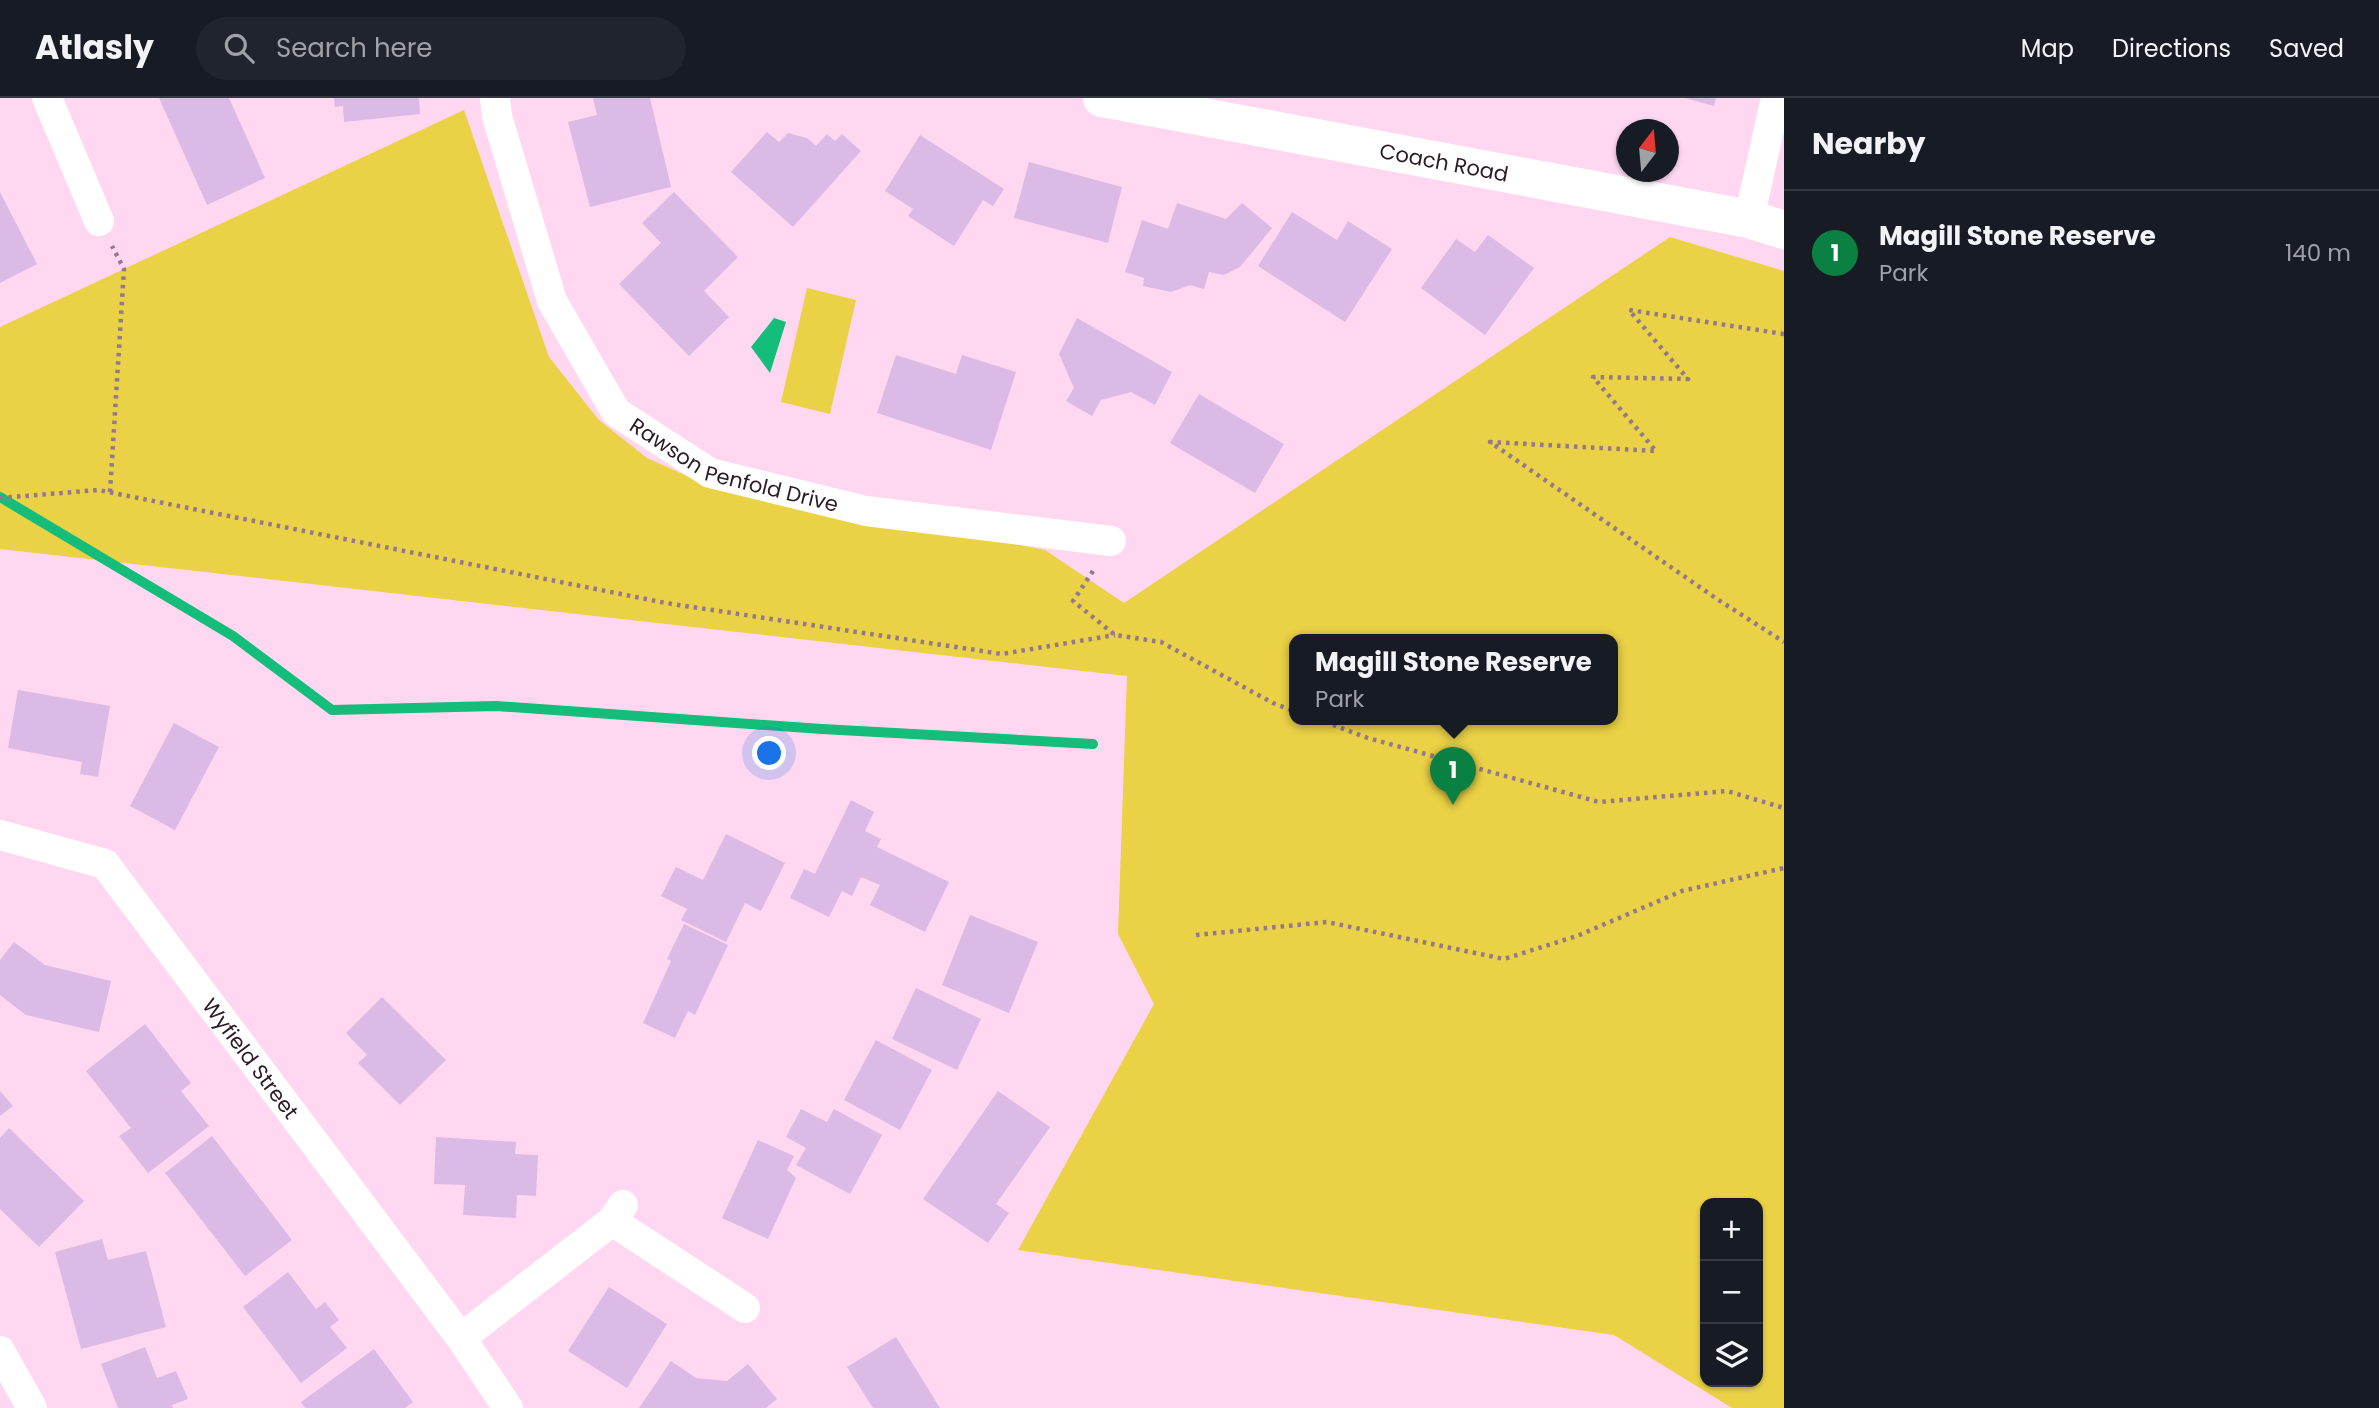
<!DOCTYPE html>
<html lang="en">
<head>
<meta charset="utf-8">
<style>
	body { margin:0; font-family:Poppins,sans-serif; background:#20242c; color:#f1f3f6 }
	.controls { position:absolute; right:21px; bottom:21px; display:grid; overflow:hidden; border-radius:14px; box-shadow:0 2px 5px #0004 }
	.controls button { width:63px; height:63px; display:grid; place-items:center; padding:0; border:0; border-bottom:2px solid #363941; background:#171b24; color:#f1f3f6; font:35px sans-serif }
	.compass { position:absolute; left:1616px; top:21px; width:63px; height:63px; border-radius:50%; background:#171b24; box-shadow:0 2px 5px #0004; rotate:16deg }
	.you { position:absolute; left:770px; top:656px; width:24px; height:24px; margin:-18px; border:5px solid #fff; border-radius:50%; background:#1a73e8; box-shadow:0 0 0 10px #1a73e833 }
	.badge { display:grid; place-items:center; width:46px; height:46px; border-radius:50%; background:#0b8043; color:#fff; font-size:23px; font-weight:700 }
	.pin { position:absolute; translate:-50% -58px; filter:drop-shadow(0 2px 4px #0008) }
	.pin::after { content:''; position:absolute; top:37px; width:24px; height:21px; background:inherit; clip-path:polygon(0 0,100% 0,50% 100%) }
	.popup { position:absolute; left:1289px; top:536px; width:329px; height:91px; box-sizing:border-box; display:grid; place-content:center; border-radius:14px; background:#171b24; filter:drop-shadow(0 2px 5px #0005); font-size:23px; white-space:nowrap; color:#9ea1a6 }
	.popup b { font-size:26px; color:#f1f3f6 }
	.popup::after { content:''; position:absolute; left:50%; top:100%; margin-left:-14px; border:14px solid transparent; border-top-color:#171b24 }
	.list { margin:0; padding:0; list-style:none }
	h2 { display:flex; justify-content:space-between; align-items:center; height:91px; margin:0; padding:0 28px; font-size:30px }
	h2 small { font-size:23px; font-weight:400; color:#9ea1a6 }
	.list li { display:grid; grid-template-columns:46px 1fr auto; gap:21px; align-items:center; box-sizing:border-box; height:126px; padding:0 28px; border-top:2px solid #363941 }
	.list b { display:block; font-size:26px; white-space:nowrap }
	.list p { margin:0; font-size:23px; white-space:nowrap; color:#9ea1a6 }
	.list em { font-size:23px; font-style:normal; color:#9ea1a6 }
	.icon { flex:none; width:38px; height:38px; fill:none; stroke:currentColor; stroke-width:2; stroke-linecap:round; stroke-linejoin:round }
	.map { position:relative; flex:none; width:1784px; height:1310px; overflow:hidden }
	header { display:flex; align-items:center; gap:42px; box-sizing:border-box; height:98px; padding:0 35px; background:#171b24; border-bottom:2px solid #363941 }
	header strong { font-size:33px }
	nav { display:flex; gap:38px; margin-inline-start:auto; font-size:24px }
	.search { width:490px; height:63px; background:#20242c; display:flex; align-items:center; gap:18px; box-sizing:border-box; padding:0 24px; border-radius:38px; color:#9ea1a6; font-size:26px }
	main { display:flex }
	aside { flex:1; background:#171b24 }
	.map>svg:first-child { display:block }
	.green { fill:#ead146; fill-rule:evenodd }
	.water { fill:#14bd7a }
	.lines { fill:none; stroke-linecap:round; stroke-linejoin:round }
	.stream { stroke:#14bd7a; stroke-width:10 }
	.building { fill:#dbbae5 }
	.path { stroke:#95788b; stroke-width:4.5; stroke-dasharray:3.5 5; stroke-linecap:butt }
	.street { stroke:#fff; stroke-width:30 }
	.secondary { stroke:#fff; stroke-width:38 }
	.labels { text-anchor:middle; dominant-baseline:central; stroke-width:6; stroke-linejoin:round; paint-order:stroke }
	.street-label { font-size:21px; fill:#2c1a26; stroke:#fff }
</style>
</head>
<body>
<header>
<strong>Atlasly</strong>
<div class="search"><svg class="icon" aria-label="search" viewBox="0 0 24 24"><circle cx="10" cy="10" r="6"/><path d="M15 15l6 6"/></svg>Search here</div>
<nav><a>Map</a><a>Directions</a><a>Saved</a></nav>
</header>
<main>
<div class="map">
<svg width="1784" height="1310" viewBox="0 0 1784 1310">
	<rect width="100%" height="100%" fill="#ffd7f1"/>
	<g class="green">
		<path d="M464,12L549,259L599,322L647,360L705,386L1045,452L1124,505L1670,139L1784,173V1310H1732L1614,1237L1018,1152L1154,906L1118,836L1127,578L0,451V229ZM1294,541H1612V621H1294ZM1705,1105H1758V1284H1705Z"/>
		<path d="M807,190L856,202L830,316L781,304Z"/>
	</g>
	<path class="water" d="M774,220L786,224L770,275L751,249Z"/>
	<g class="lines">
		<path class="stream" d="M0,399L233,538L332,612L496,608L822,631L1093,646"/>
	</g>
	<g class="building">
		<path d="M159,0H229L265,80L207,107Z"/>
		<path d="M334,0H419L420,16L344,24L343,8L335,9Z"/>
		<path d="M593,0H650L671,89L590,109L568,24L597,17Z"/>
		<path d="M1685,0H1716L1714,8Z"/>
		<path d="M767,34L779,44L788,35L807,40L816,48L827,36L835,43L842,36L861,53L793,129L731,74Z"/>
		<path d="M920,37L1004,91L993,108L983,102L954,148L908,118L913,111L885,93Z"/>
		<path d="M1029,64L1122,89L1108,145L1014,120Z"/>
		<path d="M0,94L37,166L0,185Z"/>
		<path d="M674,94L738,159L704,193L729,219L689,258L619,186L661,145L642,125Z"/>
		<path d="M1177,105L1226,121L1242,105L1272,130L1240,169L1224,177L1209,174L1204,191L1190,187L1171,194L1143,188L1144,180L1125,174L1142,122L1168,131Z"/>
		<path d="M1292,114L1337,142L1348,123L1392,151L1345,224L1258,168Z"/>
		<path d="M1488,137L1534,170L1485,237L1421,190L1456,141L1475,154Z"/>
		<path d="M1077,220L1172,274L1155,307L1131,294L1101,302L1092,318L1066,303L1074,290L1059,256Z"/>
		<path d="M896,257L956,276L962,257L1016,274L991,352L877,315Z"/>
		<path d="M1199,296L1284,346L1255,395L1170,345Z"/>
		<path d="M18,592L110,608L98,679L80,676L82,664L8,650Z"/>
		<path d="M174,625L219,649L175,732L130,708Z"/>
		<path d="M851,702L874,714L865,733L881,741L877,749L949,784L925,834L870,807L880,787L861,779L852,798L842,793L829,819L790,800L804,771L815,776Z"/>
		<path d="M726,736L785,765L761,813L745,805L726,844L681,822L687,811L661,798L676,769L703,782Z"/>
		<path d="M970,817L1038,844L1009,915L942,887Z"/>
		<path d="M684,826L728,847L695,917L688,913L675,940L643,925L671,863L667,861Z"/>
		<path d="M14,844L45,867L111,883L99,934L26,917L0,897V862Z"/>
		<path d="M916,890L981,921L957,972L892,941Z"/>
		<path d="M382,899L446,962L400,1007L358,965L367,957L346,935Z"/>
		<path d="M145,926L191,985L181,993L209,1028L148,1075L119,1038L131,1030L86,973Z"/>
		<path d="M876,942L932,972L900,1032L844,1002Z"/>
		<path d="M0,993L13,1008L0,1018Z"/>
		<path d="M998,993L1050,1029L996,1106L1009,1115L988,1145L923,1101Z"/>
		<path d="M801,1011L827,1024L834,1011L882,1037L850,1096L796,1067L806,1050L786,1039Z"/>
		<path d="M9,1030L84,1103L39,1149L0,1111V1040Z"/>
		<path d="M212,1038L292,1142L245,1178L165,1075Z"/>
		<path d="M436,1039L516,1044L515,1056L538,1057L536,1098L517,1097L516,1120L463,1117L465,1087L434,1086Z"/>
		<path d="M758,1042L794,1058L787,1072L796,1080L768,1141L722,1120Z"/>
		<path d="M102,1141L108,1162L146,1153L166,1229L81,1251L55,1154Z"/>
		<path d="M288,1174L316,1211L325,1204L339,1222L330,1229L347,1250L301,1285L243,1209Z"/>
		<path d="M609,1189L667,1226L627,1290L568,1253Z"/>
		<path d="M896,1239L940,1310H873L847,1269Z"/>
		<path d="M145,1249L157,1280L176,1273L188,1301L172,1307L173,1310H118L101,1266Z"/>
		<path d="M374,1251L413,1304L405,1310H305L301,1304Z"/>
		<path d="M671,1263L696,1280L727,1283L748,1266L777,1301L766,1310H639Z"/>
	</g>
	<g class="lines">
		<g class="path">
			<path d="M1784,236L1629,212L1688,281L1593,279L1656,353L1490,344L1717,501L1784,544"/>
			<path d="M110,394L124,171L112,148"/>
			<path d="M0,400L98,392L666,505L1002,556L1115,537"/>
			<path d="M1093,473L1073,503L1115,537L1161,544L1273,605L1294,613"/>
			<path d="M1317,621L1368,640L1599,704L1727,693L1784,710"/>
			<path d="M1196,837L1327,824L1504,861L1577,838L1682,793L1784,770"/>
		</g>
		<g class="street">
			<path d="M47,0L99,123"/>
			<path id="s1" d="M495,0L497,18L552,203L616,314L710,375L866,413L1111,443"/>
			<path d="M1749,121L1776,0"/>
			<path id="s2" d="M0,737L105,766L461,1240L508,1310"/>
			<path d="M612,1123L745,1210"/>
			<path d="M461,1240L612,1123L623,1107"/>
			<path d="M0,1253L32,1310"/>
		</g>
		<path class="secondary" id="s3" d="M1102,0L1749,121L1784,132"/>
	</g>
	<g class="labels">
		<g class="street-label">
			<text stroke="none"><textPath href="#s3" startOffset="348">Coach Road</textPath></text>
			<text stroke="none"><textPath href="#s1" startOffset="471">Rawson Penfold Drive</textPath></text>
			<text stroke="none"><textPath href="#s2" startOffset="352">Wyfield Street</textPath></text>
		</g>
	</g>
</svg>
<div class="controls">
<button>+</button>
<button>−</button>
<button><svg class="icon" aria-label="layers" viewBox="0 0 24 24"><path d="M12 4l9 5-9 5-9-5zM3 14l9 5 9-5"/></svg></button>
</div>
<svg class="compass" viewBox="-18 -18 36 36"><path d="M0-13l5 13h-10z" fill="#e53935"/><path d="M0 13l5-13h-10z" fill="#9ea1a6"/></svg>
<div class="you"></div>
<div class="pin badge" style="left:1453px;top:707px">1</div>
<div class="popup"><b>Magill Stone Reserve</b>Park</div>
</div>
<aside>
<h2>Nearby<small></small></h2>
<ul class="list">
<li><span class="badge">1</span><div><b>Magill Stone Reserve</b><p>Park</p></div><em>140 m</em></li>
</ul>
</aside>
</main>
</body>
</html>
